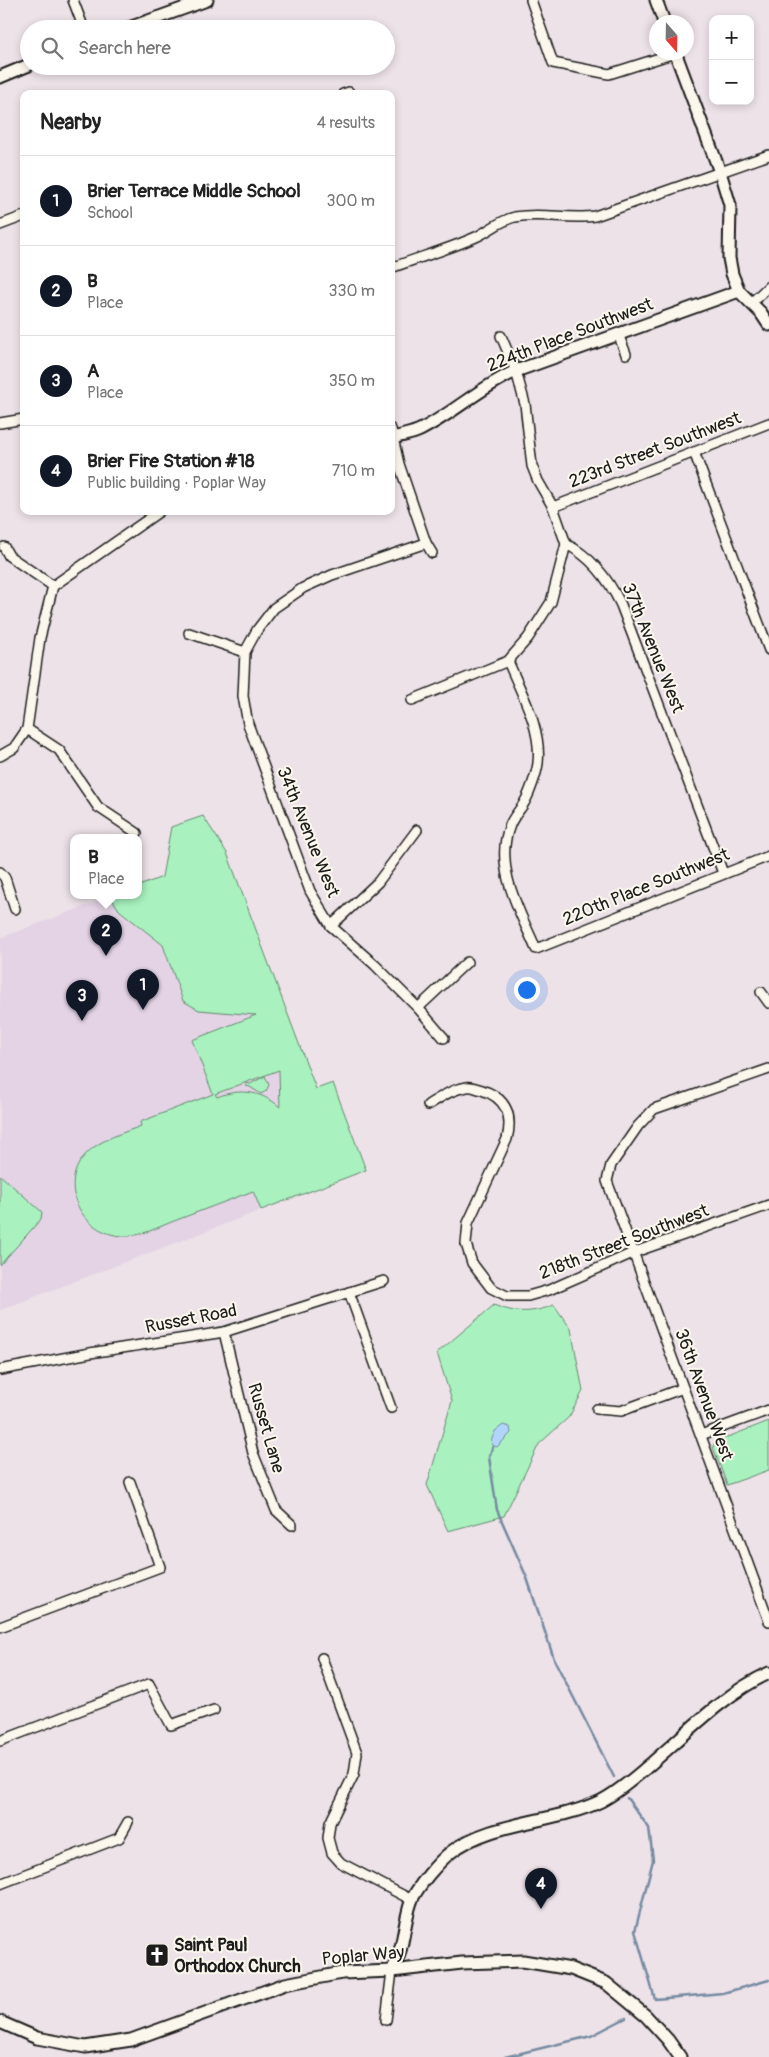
<!DOCTYPE html>
<html lang="en">
<head>
<meta charset="utf-8">
<style>
	body { margin:0; font-family:Pangolin,sans-serif; background:#f2f2f2; color:#222 }
	.controls { position:absolute; right:15px; top:15px; display:grid; overflow:hidden; border-radius:10px; box-shadow:0 2px 8px #0003 }
	.controls button { width:45px; height:45px; display:grid; place-items:center; padding:0; border:0; border-bottom:1px solid #e0e0e0; background:#fff; color:#222; font:25px sans-serif }
	.compass { position:absolute; left:649px; top:15px; width:45px; height:45px; border-radius:50%; background:#fff; box-shadow:0 2px 8px #0003; rotate:160deg }
	.you { position:absolute; left:526px; top:989px; width:18px; height:18px; margin:-12px; border:4px solid #fff; border-radius:50%; background:#1a73e8; box-shadow:0 0 0 8px #1a73e833 }
	.badge { display:grid; place-items:center; width:32px; height:32px; border-radius:50%; background:#111827; color:#fff; font-size:16px; font-weight:700 }
	.pin { position:absolute; translate:-50% -41px; filter:drop-shadow(0 1px 2px #0008) }
	.pin::after { content:''; position:absolute; top:26px; width:18px; height:15px; background:inherit; clip-path:polygon(0 0,100% 0,50% 100%) }
	.popup { position:absolute; left:70px; top:834px; width:72px; height:65px; box-sizing:border-box; display:grid; place-content:center; border-radius:10px; background:#fff; filter:drop-shadow(0 1px 4px #0005); font-size:16px; white-space:nowrap; color:#767676 }
	.popup b { font-size:19px; color:#222 }
	.popup::after { content:''; position:absolute; left:50%; top:100%; margin-left:-10px; border:10px solid transparent; border-top-color:#fff }
	.list { margin:0; padding:0; list-style:none }
	h2 { display:flex; justify-content:space-between; align-items:center; height:65px; margin:0; padding:0 20px; font-size:21px }
	h2 small { font-size:16px; font-weight:400; color:#767676 }
	.list li { display:grid; grid-template-columns:32px 1fr auto; gap:15px; align-items:center; box-sizing:border-box; height:90px; padding:0 20px; border-top:1px solid #e0e0e0 }
	.list b { display:block; font-size:19px; white-space:nowrap }
	.list p { margin:0; font-size:16px; white-space:nowrap; color:#767676 }
	.list em { font-size:16px; font-style:normal; color:#767676 }
	.icon { flex:none; width:28px; height:28px; fill:none; stroke:currentColor; stroke-width:2; stroke-linecap:round; stroke-linejoin:round }
	.map { position:relative; flex:none; width:769px; height:2057px; overflow:hidden }
	.search { position:absolute; background:#fff; box-shadow:0 2px 8px #0003; left:20px; top:20px; width:375px; height:55px; display:flex; align-items:center; gap:12px; box-sizing:border-box; padding:0 18px; border-radius:28px; color:#767676; font-size:19px }
	.panel { position:absolute; background:#fff; box-shadow:0 2px 8px #0003; left:20px; top:90px; width:375px; height:425px; border-radius:10px }
	.map>svg:first-child { display:block }
	.built { fill:#e3d3e5 }
	.green { fill:#a9f2bf; stroke:#62876e; fill-rule:evenodd }
	.water { fill:#b1d4f9; stroke:#758aa1 }
	.lines { fill:none; stroke-linecap:round; stroke-linejoin:round }
	.stream { stroke:#758aa1; stroke-width:2.5 }
	.street-casing { stroke:#1c1c1c; stroke-width:12 }
	.secondary-casing { stroke:#1c1c1c; stroke-width:15 }
	.street { stroke:#fbf7ec; stroke-width:9 }
	.secondary { stroke:#fbf7ec; stroke-width:11 }
	.labels { text-anchor:middle; dominant-baseline:central; stroke-width:4; stroke-linejoin:round; paint-order:stroke }
	.street-label { font-size:18px; fill:#1c1c1c; stroke:#fbf7ec }
	.poi-label { font-size:18px; font-weight:bold; fill:#1c1c1c; stroke:#fbf7ec; text-anchor:start }
</style>
</head>
<body>
<div class="map">
<svg width="769" height="2057" viewBox="0 0 769 2057">
	<rect width="100%" height="100%" fill="#ede2e8"/>
	<filter id="ink" filterUnits="userSpaceOnUse"><feTurbulence type="fractalNoise" baseFrequency=".02" numOctaves="2"/><feDisplacementMap in="SourceGraphic" scale="10" xChannelSelector="R" yChannelSelector="G"/><feConvolveMatrix kernelMatrix="1 2 1 2 8 2 1 2 1" color-interpolation-filters="sRGB"/></filter>
	<g filter="url(#ink)">
		<path class="built" d="M227,853L316,1089L333,1083L366,1170L0,1310V938L115,895H138L139,886Z"/>
		<g class="green">
			<path d="M203,816L227,853L316,1089L333,1083L366,1170L261,1210L253,1191C227,1201 200,1211 174,1221C158,1227 141,1237 123,1236C81,1234 56,1184 87,1153C101,1139 123,1133 141,1126L140,1122L213,1094L192,1040L256,1015L199,1010L183,1001L163,945L119,910L110,896L138,895L139,886L162,877L171,827ZM279,1070L280,1107C261,1091 240,1088 217,1097L215,1094Z"/>
			<path d="M265,1076L269,1085L266,1091L261,1094L250,1087L246,1086V1083L250,1084Z"/>
			<path d="M0,1175L42,1212L41,1219L0,1265Z"/>
			<path d="M494,1305C515,1314 534,1313 554,1305L571,1329L583,1391L569,1417L539,1444L504,1516L448,1531L427,1485L452,1401L437,1353Z"/>
			<path d="M769,1421V1470L727,1485L713,1447L715,1442Z"/>
		</g>
		<path class="water" d="M503,1425L510,1427L511,1433L497,1447L493,1446L491,1441L495,1431Z"/>
		<g class="lines">
			<g class="stream">
				<path d="M493,1446L489,1457L497,1510L527,1578L554,1659L614,1777"/>
				<path d="M627,1798L649,1828L653,1860L635,1931L655,1999L723,1993L769,1980"/>
				<path d="M505,2057L591,2036L626,2018"/>
			</g>
			<g class="street-casing">
				<g id="street">
					<path d="M73,0L84,29"/>
					<path d="M531,0L553,63L609,74L675,53"/>
					<path d="M343,94L349,92"/>
					<path d="M0,225L24,216"/>
					<path d="M391,268C420,257 450,249 478,236C490,230 501,220 515,217C542,212 569,220 595,216L769,155"/>
					<path d="M751,303L769,286"/>
					<path d="M618,334L626,354"/>
					<path d="M501,336L516,371L525,404L532,466L538,481L553,507L566,544C592,557 609,580 621,605L723,873"/>
					<path d="M0,423L24,419"/>
					<path d="M391,429L399,464L426,543L432,553"/>
					<path d="M694,452L769,650"/>
					<path d="M553,507L769,423"/>
					<path d="M426,543L332,575L303,588L274,608L257,630L245,652L243,696L248,724L310,891L331,926L375,965L418,1008L444,1038"/>
					<path d="M4,547L9,556L53,586"/>
					<path d="M189,633L245,652"/>
					<path d="M508,661C521,693 542,728 538,763C537,773 529,795 524,803C520,810 513,817 510,825C493,867 520,911 536,949L769,856"/>
					<path d="M412,700L508,661L528,638L551,602L566,544"/>
					<path d="M27,729L59,750L98,807L137,833"/>
					<path d="M0,756L14,748L27,729L40,638L53,586L160,511"/>
					<path d="M0,872L5,878L15,909"/>
					<path d="M331,926L378,882L417,830"/>
					<path d="M761,992L769,1003"/>
					<path d="M418,1008L467,962"/>
					<path d="M769,1069L654,1109L638,1126L611,1165L607,1181L769,1621"/>
					<path d="M428,1105C441,1097 452,1089 467,1087C472,1086 477,1089 482,1090C506,1098 513,1115 507,1139L468,1223L466,1244L472,1263L491,1288L507,1296H528L549,1290L635,1252L769,1205"/>
					<path d="M349,1292L391,1408"/>
					<path d="M224,1332L253,1453L276,1510L292,1525"/>
					<path d="M0,1370L90,1353L224,1332L384,1281"/>
					<path d="M597,1409L621,1411L683,1388"/>
					<path d="M701,1435L769,1410"/>
					<path d="M0,1627L160,1567L130,1482"/>
					<path d="M322,1658L357,1753L354,1774L330,1823L328,1838L332,1853L341,1863L412,1900"/>
					<path d="M0,1741L149,1684L171,1725L214,1710"/>
					<path d="M0,1884L119,1838L128,1822"/>
					<path d="M386,2020L392,1971"/>
				</g>
			</g>
			<g class="secondary-casing">
				<g id="secondary">
					<path d="M656,0L664,22"/>
					<path d="M126,29L207,0"/>
					<path d="M675,52L720,172L730,205L729,258L732,274L739,291L761,313L769,325"/>
					<path d="M0,77L29,65"/>
					<path d="M394,438C402,435 412,434 420,430C454,413 480,387 516,371L739,291"/>
					<path d="M392,1971C404,1950 403,1925 411,1902C416,1888 439,1861 451,1852C491,1821 556,1823 601,1801C617,1793 633,1779 646,1768C685,1735 722,1695 769,1673"/>
					<path d="M0,2022L37,2038L85,2047L131,2040L285,1984L342,1973L392,1971L462,1963L523,1961L571,1969L606,1983L646,2016L668,2040L680,2057"/>
				</g>
			</g>
			<use href="#street" class="street"/>
			<use href="#secondary" class="secondary"/>
		</g>
	</g>
	<defs>
		<g id="church-square" transform="scale(1.25)"><rect x="-9" y="-9" width="18" height="18" rx="4" fill="#1c1c1c" stroke="#fbf7ec"/><path d="M-1.2-6h2.4v3.5h3.3v2.4h-3.3V6h-2.4V-.1h-3.3v-2.4h3.3Z" fill="#fff"/></g>
	</defs>
	<g fill-rule="evenodd">
		<use href="#church-square" x="157" y="1955"/>
	</g>
	<g class="labels">
		<g class="street-label">
			<text transform="translate(570 335) rotate(-21)">224th Place Southwest</text>
			<text transform="translate(655 450) rotate(-21)">223rd Street Southwest</text>
			<text transform="translate(653 648) rotate(68)">37th Avenue West</text>
			<text transform="translate(308 832) rotate(68)">34th Avenue West</text>
			<text transform="translate(646 887) rotate(-22)">220th Place Southwest</text>
			<text transform="translate(624 1242) rotate(-21)">218th Street Southwest</text>
			<text transform="translate(191 1319) rotate(-11)">Russet Road</text>
			<text transform="translate(704 1395) rotate(70)">36th Avenue West</text>
			<text transform="translate(266 1428) rotate(74)">Russet Lane</text>
			<text transform="translate(363 1956) rotate(-5)">Poplar Way</text>
		</g>
		<g class="poi-label">
			<text x="174" y="1945">Saint Paul<tspan x="174" dy="21">Orthodox Church</tspan></text>
		</g>
	</g>
</svg>
<div class="controls">
<button>+</button>
<button>−</button>
</div>
<svg class="compass" viewBox="-18 -18 36 36"><path d="M0-13l5 13h-10z" fill="#e53935"/><path d="M0 13l5-13h-10z" fill="#767676"/></svg>
<div class="you"></div>
<div class="pin badge" style="left:143px;top:1010px">1</div>
<div class="pin badge" style="left:106px;top:956px">2</div>
<div class="popup"><b>B</b>Place</div>
<div class="pin badge" style="left:82px;top:1021px">3</div>
<div class="pin badge" style="left:541px;top:1909px">4</div>
<div class="search"><svg class="icon" aria-label="search" viewBox="0 0 24 24"><circle cx="10" cy="10" r="6"/><path d="M15 15l6 6"/></svg>Search here</div>
<section class="panel">
<h2>Nearby<small>4 results</small></h2>
<ul class="list">
<li><span class="badge">1</span><div><b>Brier Terrace Middle School</b><p>School</p></div><em>300 m</em></li>
<li><span class="badge">2</span><div><b>B</b><p>Place</p></div><em>330 m</em></li>
<li><span class="badge">3</span><div><b>A</b><p>Place</p></div><em>350 m</em></li>
<li><span class="badge">4</span><div><b>Brier Fire Station #18</b><p>Public building · Poplar Way</p></div><em>710 m</em></li>
</ul>
</section>
</div>
</body>
</html>
